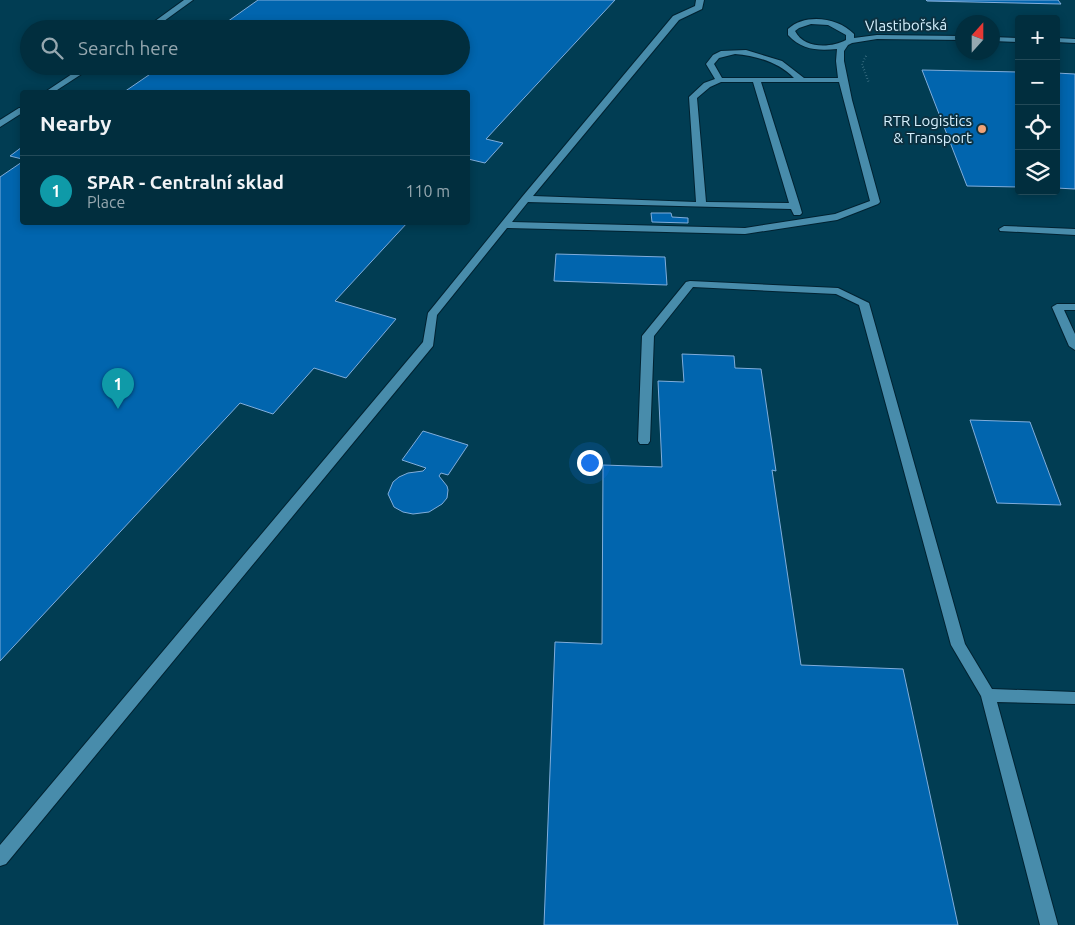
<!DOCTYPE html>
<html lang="en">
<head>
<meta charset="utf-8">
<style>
	body { margin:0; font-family:Ubuntu,sans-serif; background:#0f3a49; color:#f1f3f6 }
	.controls { position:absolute; right:15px; top:15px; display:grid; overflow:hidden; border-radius:5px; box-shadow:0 2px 8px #0003 }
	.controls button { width:45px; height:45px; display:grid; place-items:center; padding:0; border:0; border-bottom:1px solid #234a58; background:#012e3e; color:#f1f3f6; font:25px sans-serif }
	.compass { position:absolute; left:955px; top:15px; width:45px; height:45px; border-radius:50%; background:#012e3e; box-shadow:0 2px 8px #0003; rotate:21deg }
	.you { position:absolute; left:589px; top:462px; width:18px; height:18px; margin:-12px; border:4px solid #fff; border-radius:50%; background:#1a73e8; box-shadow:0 0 0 8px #1a73e833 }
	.badge { display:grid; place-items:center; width:32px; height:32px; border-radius:50%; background:#8bbbb9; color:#fff; font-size:16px; font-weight:700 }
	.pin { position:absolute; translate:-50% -41px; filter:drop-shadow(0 1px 2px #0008) }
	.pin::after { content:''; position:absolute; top:26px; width:18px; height:15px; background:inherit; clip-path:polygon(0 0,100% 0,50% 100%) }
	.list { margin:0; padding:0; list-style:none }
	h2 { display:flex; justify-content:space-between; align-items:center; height:65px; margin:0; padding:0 20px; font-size:21px }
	h2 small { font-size:16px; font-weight:400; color:#96a8b0 }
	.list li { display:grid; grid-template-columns:32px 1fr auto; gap:15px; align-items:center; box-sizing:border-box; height:70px; padding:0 20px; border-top:1px solid #234a58 }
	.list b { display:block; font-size:19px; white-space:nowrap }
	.list p { margin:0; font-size:16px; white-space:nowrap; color:#96a8b0 }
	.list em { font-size:16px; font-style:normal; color:#96a8b0 }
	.icon { flex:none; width:28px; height:28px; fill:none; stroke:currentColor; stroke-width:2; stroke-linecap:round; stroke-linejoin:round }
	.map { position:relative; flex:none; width:1075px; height:925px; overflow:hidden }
	.search { position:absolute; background:#012e3e; box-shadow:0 2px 8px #0003; left:20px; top:20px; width:450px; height:55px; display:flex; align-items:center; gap:12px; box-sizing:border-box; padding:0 18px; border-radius:28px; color:#96a8b0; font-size:19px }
	.panel { position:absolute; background:#012e3e; box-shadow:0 2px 8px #0003; left:20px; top:90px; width:450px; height:135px; border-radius:5px }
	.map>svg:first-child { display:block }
	.building { fill:#0165ae; stroke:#80addb }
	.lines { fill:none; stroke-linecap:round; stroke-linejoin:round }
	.minor-casing { stroke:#002231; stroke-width:2 }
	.path { stroke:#608d9f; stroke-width:2; stroke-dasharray:0.5 2.5; stroke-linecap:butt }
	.minor { fill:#488cab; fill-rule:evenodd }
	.poi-dot { fill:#efa378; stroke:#0c3141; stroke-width:2 }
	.labels { text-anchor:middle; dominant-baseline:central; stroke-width:4; stroke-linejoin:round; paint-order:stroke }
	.far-street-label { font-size:15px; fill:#d5f0fd; stroke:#0c3141 }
	.far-poi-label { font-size:15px; fill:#d5f0fd; stroke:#0c3141; text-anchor:end }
</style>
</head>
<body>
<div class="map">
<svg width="1075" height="925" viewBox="0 0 1075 925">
	<rect width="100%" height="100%" fill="#013d53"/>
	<g class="building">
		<path d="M258,0H615L486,139L503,143L485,163L468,159V92H124L162,66H461V29H217Z"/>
		<path d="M926,0H1058L1061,4L927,1Z"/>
		<path d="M922,70L1019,72V187L967,186Z"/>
		<path d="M1056,73L1075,74V189L1056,188Z"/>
		<path d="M22,147V159L10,156Z"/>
		<path d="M22,162V222H408L335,301L396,319L346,378L314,368L273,414L240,403L0,661V177Z"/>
		<path d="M651,213H671L672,217L688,218V223L652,222Z"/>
		<path d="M556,254L665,257L667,285L554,281Z"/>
		<path d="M682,354L734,356L735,368L761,369L776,471L772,470L801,665L903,669L958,925H544L555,642L602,644L603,465L662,467L658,381L684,382Z"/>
		<path d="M970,420L1030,422L1061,505L997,503Z"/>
		<path d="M423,431L468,445L448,475L441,473L439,476L447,486L448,490L447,498L442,504L429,512L413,514L403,512L394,507L388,494L393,482L399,477L408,473L423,471L426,468L402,460Z"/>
	</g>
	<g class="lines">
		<g class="minor-casing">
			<g id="minor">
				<path d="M184,0H193L153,29H144Z"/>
				<path d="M696,0H704L702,9L679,20L533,196L696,202L689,97L704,83L715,79L706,64L713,55L721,51L746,50L782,61L804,78H838L836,61L837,49C818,51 802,50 788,35V29C805,13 838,17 854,34V38L877,35L962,36V40L877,39L852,43L848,45L844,51V61L852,100L880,202L878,204L837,220L745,234L507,228L437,315L433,346L6,864L0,866V845L423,342L428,313L522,197L673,16L695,6ZM811,24L828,25L846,35V40C831,48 804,49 795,31L799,28ZM735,54C757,56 778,62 794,78H722L714,64L719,58ZM721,82H753L789,203L706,202L697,98L710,87ZM761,82H839L870,201L835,214L745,228L512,222L528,202L791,209L794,215H800L802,213L800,206Z"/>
				<path d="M992,37L1019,38V42L992,41Z"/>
				<path d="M1056,38L1075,39V43L1056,42Z"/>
				<path d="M84,66H94L54,92H45Z"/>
				<path d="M19,108H22V113L0,127V120Z"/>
				<path d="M1004,226L1075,229V235L1000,231L999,229Z"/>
				<path d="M690,281L838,288L869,303L965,644L992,689L1075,692V704L997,702L1058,925H1040L981,696L951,645L859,305L836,294L693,287L654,336L650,441L648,444H640L638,441L642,336L686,282Z"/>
				<path d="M1057,304H1075V310H1064L1075,334V350L1069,346L1052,307Z"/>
			</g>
		</g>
		<path class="path" d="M866,56L862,64L869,83"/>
		<use href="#minor" class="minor"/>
	</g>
	<circle class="poi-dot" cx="982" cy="129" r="5"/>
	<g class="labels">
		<g class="far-street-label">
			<text transform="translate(906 25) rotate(-1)">Vlastibořská</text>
		</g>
		<g class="far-poi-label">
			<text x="972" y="120">RTR Logistics<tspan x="972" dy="17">&amp; Transport</tspan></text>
		</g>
	</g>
</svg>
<div class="controls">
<button>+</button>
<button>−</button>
<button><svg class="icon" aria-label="locate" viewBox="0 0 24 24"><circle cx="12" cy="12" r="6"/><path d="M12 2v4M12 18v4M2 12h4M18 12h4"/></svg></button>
<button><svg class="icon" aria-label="layers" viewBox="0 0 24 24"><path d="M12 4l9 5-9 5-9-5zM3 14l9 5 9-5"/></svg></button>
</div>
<svg class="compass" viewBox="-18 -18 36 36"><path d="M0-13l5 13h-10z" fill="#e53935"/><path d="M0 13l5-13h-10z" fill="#96a8b0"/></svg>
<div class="you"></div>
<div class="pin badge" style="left:118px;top:409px;background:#0f9aa8">1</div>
<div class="search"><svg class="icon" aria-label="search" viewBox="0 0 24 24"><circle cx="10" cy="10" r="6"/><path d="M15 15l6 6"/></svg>Search here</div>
<section class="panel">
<h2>Nearby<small></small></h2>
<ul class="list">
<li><span class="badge" style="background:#0f9aa8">1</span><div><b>SPAR - Centralní sklad</b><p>Place</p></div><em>110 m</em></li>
</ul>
</section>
</div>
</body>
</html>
